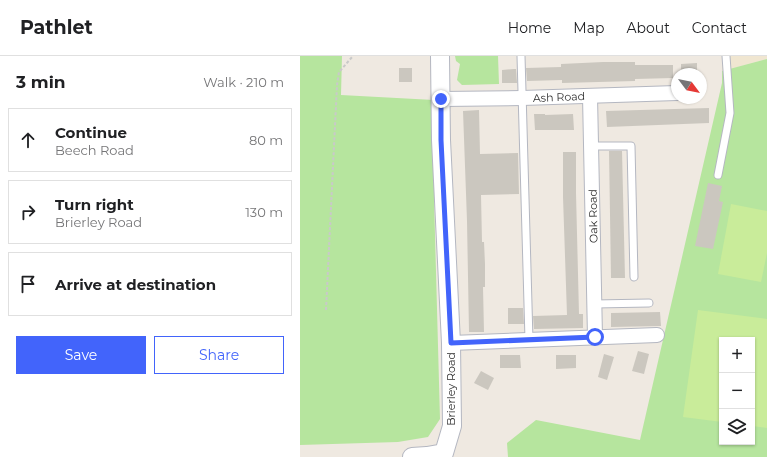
<!DOCTYPE html>
<html lang="en">
<head>
<meta charset="utf-8">
<style>
	body { margin:0; font-family:Montserrat,sans-serif; background:#f2f2f2; color:#202124 }
	.controls { position:absolute; right:12px; bottom:12px; display:grid; overflow:hidden; border-radius:0px; box-shadow:0 1px 3px #0004 }
	.controls button { width:36px; height:36px; display:grid; place-items:center; padding:0; border:0; border-bottom:1px solid #e0e0e0; background:#fff; color:#202124; font:20px sans-serif }
	.compass { position:absolute; left:371px; top:12px; width:36px; height:36px; border-radius:50%; background:#fff; box-shadow:0 1px 3px #0004; rotate:122deg }
	.stop { position:absolute; width:12px; height:12px; margin:-9px; border:3px solid #4264fb; border-radius:50%; background:#fff }
	.stop.end { background:#4264fb; border-color:#fff; box-shadow:0 1px 4px #0008 }
	.list { margin:0; padding:0; list-style:none }
	h2 { display:flex; justify-content:space-between; align-items:center; height:52px; margin:0; padding:0 16px; font-size:17px }
	h2 small { font-size:13px; font-weight:400; color:#757577 }
	.list li { display:grid; grid-template-columns:26px 1fr auto; gap:12px; align-items:center; box-sizing:border-box; height:64px; margin:0 8px 8px; padding:0 8px; border:1px solid #e0e0e0; border-radius:0px }
	.list b { display:block; font-size:15px; white-space:nowrap }
	.list p { margin:0; font-size:13px; white-space:nowrap; color:#757577 }
	.list em { font-size:13px; font-style:normal; color:#757577 }
	.actions { display:flex; gap:8px; padding:12px 16px }
	.actions a { flex:1; padding:9px 0; border:1px solid #4264fb; border-radius:0px; text-align:center; font-size:14px; color:#4264fb }
	.actions .main { background:#4264fb; color:#fff }
	.icon { flex:none; width:22px; height:22px; fill:none; stroke:currentColor; stroke-width:2; stroke-linecap:round; stroke-linejoin:round }
	.map { position:relative; flex:none; width:467px; height:401px; overflow:hidden }
	header { display:flex; align-items:center; gap:24px; box-sizing:border-box; height:56px; padding:0 20px; background:#fff; border-bottom:1px solid #e0e0e0 }
	header strong { font-size:19px }
	nav { display:flex; gap:22px; margin-inline-start:auto; font-size:14px }
	main { display:flex }
	aside { flex:1; background:#fff }
	.map>svg:first-child { display:block }
	.education { fill:#f0e6d1 }
	.green { fill:#b6e59e; fill-rule:evenodd }
	.pitch { fill:#c9ec9a }
	.building { fill:#cbc7bf }
	.lines { fill:none; stroke-linecap:round; stroke-linejoin:round }
	.service-casing { stroke:#b4b7c1; stroke-width:9 }
	.minor-casing { stroke:#b4b7c1; stroke-width:16 }
	.tertiary-casing { stroke:#b4b7c1; stroke-width:20 }
	.path { stroke:#c9c9c9; stroke-width:2; stroke-dasharray:3 2; stroke-linecap:butt }
	.service { stroke:#fff; stroke-width:7 }
	.minor { stroke:#fff; stroke-width:14 }
	.tertiary { stroke:#fff; stroke-width:18 }
	.route { stroke:#4264fb; stroke-width:5 }
	.labels { text-anchor:middle; dominant-baseline:central; stroke-width:3; stroke-linejoin:round; paint-order:stroke }
	.street-label { font-size:11px; fill:#2e2e2e; stroke:#fff }
</style>
</head>
<body>
<header>
<strong>Pathlet</strong>
<nav><a>Home</a><a>Map</a><a>About</a><a>Contact</a></nav>
</header>
<main>
<aside>
<h2>3 min<small>Walk · 210 m</small></h2>
<ul class="list">
<li><svg class="icon" aria-label="ahead" viewBox="0 0 24 24"><path d="M12 20V5M6 11l6-6 6 6"/></svg><div><b>Continue</b><p>Beech Road</p></div><em>80 m</em></li>
<li><svg class="icon" aria-label="right" viewBox="0 0 24 24"><path d="M7 20v-9h11M14 6l5 5-5 5"/></svg><div><b>Turn right</b><p>Brierley Road</p></div><em>130 m</em></li>
<li><svg class="icon" aria-label="arrive" viewBox="0 0 24 24"><path d="M6 21V4h12l-3 4 3 4H6"/></svg><div><b>Arrive at destination</b></div></li>
</ul>
<div class="actions"><a class="main">Save</a><a>Share</a></div>
</aside>
<div class="map">
<svg width="467" height="401" viewBox="0 0 467 401">
	<rect width="100%" height="100%" fill="#efe9e1"/>
	<path class="education" d="M422,0H467V3L422,15Z"/>
	<g class="green">
		<path d="M0,0H42L41,39L134,44V142L140,363L128,381L98,386L0,389Z"/>
		<path d="M155,0H198L199,28L162,29L157,24L160,8L156,5Z"/>
		<path d="M467,3V401H208L207,387L236,364L340,384L422,27V15ZM422,284H452V386H422Z"/>
	</g>
	<g class="pitch">
		<path d="M431,148L467,155V197L461,226L418,218Z"/>
		<path d="M398,254L467,263V372L452,370V284H422V366L383,361Z"/>
	</g>
	<g class="building">
		<path d="M303,6H335V9H373V22L335,23V25L262,27V24L227,25L226,12L261,11V8Z"/>
		<path d="M397,7V18H381V8Z"/>
		<rect x="99" y="12" width="13" height="14"/>
		<path d="M214,13H216L217,27H202V14Z"/>
		<path d="M409,52V67L307,71L306,55Z"/>
		<path d="M179,54L180,98L218,97L219,138L181,139L182,186H184L185,208V231H183L184,276H169L167,165L163,55Z"/>
		<path d="M234,58H245V59L273,58L274,74H235Z"/>
		<path d="M309,95H322L325,222H311Z"/>
		<path d="M263,96H276V137L279,258H283V272L234,273L233,260L267,259L263,141Z"/>
		<path d="M408,127L422,130L419,145L423,146L413,193L395,190Z"/>
		<path d="M208,252H223L224,268H208Z"/>
		<path d="M360,256L361,270L311,271V257Z"/>
		<path d="M338,295L349,298L344,318L332,315Z"/>
		<path d="M304,298L314,301L307,324L298,321Z"/>
		<path d="M200,299H220L221,312H200Z"/>
		<path d="M256,299H276V312L256,313Z"/>
		<path d="M181,315L194,322L188,334L174,327Z"/>
	</g>
	<g class="lines">
		<g class="service-casing">
			<g id="service">
				<path d="M221,0L229,284"/>
				<path d="M291,90H331L334,221"/>
				<path d="M418,119L430,57L426,0"/>
				<path d="M295,248L349,247"/>
			</g>
		</g>
		<g class="minor-casing">
			<g id="minor">
				<path d="M290,40L295,281"/>
				<path d="M141,43L222,42L377,37"/>
				<path d="M151,287L357,279"/>
			</g>
		</g>
		<g class="tertiary-casing">
			<path id="tertiary" d="M112,401L127,400L144,397L152,370L151,287L141,84L140,0"/>
		</g>
		<path class="path" d="M26,254L37,29L39,16L53,0"/>
		<use href="#service" class="service"/>
		<use href="#minor" class="minor"/>
		<use href="#tertiary" class="tertiary"/>
	</g>
	<g class="lines">
		<path class="route" d="M141,43V84L151,287L295,281"/>
	</g>
	<g class="labels">
		<g class="street-label">
			<text transform="translate(259 41) rotate(-2)">Ash Road</text>
			<text transform="translate(293 160) rotate(-91)">Oak Road</text>
			<text transform="translate(151 333) rotate(-90)">Brierley Road</text>
		</g>
	</g>
</svg>
<div class="controls">
<button>+</button>
<button>−</button>
<button><svg class="icon" aria-label="layers" viewBox="0 0 24 24"><path d="M12 4l9 5-9 5-9-5zM3 14l9 5 9-5"/></svg></button>
</div>
<svg class="compass" viewBox="-18 -18 36 36"><path d="M0-13l5 13h-10z" fill="#e53935"/><path d="M0 13l5-13h-10z" fill="#757577"/></svg>
<div class="stop" style="left:295px;top:281px"></div>
<div class="stop end" style="left:141px;top:43px"></div>
</div>
</main>
</body>
</html>
